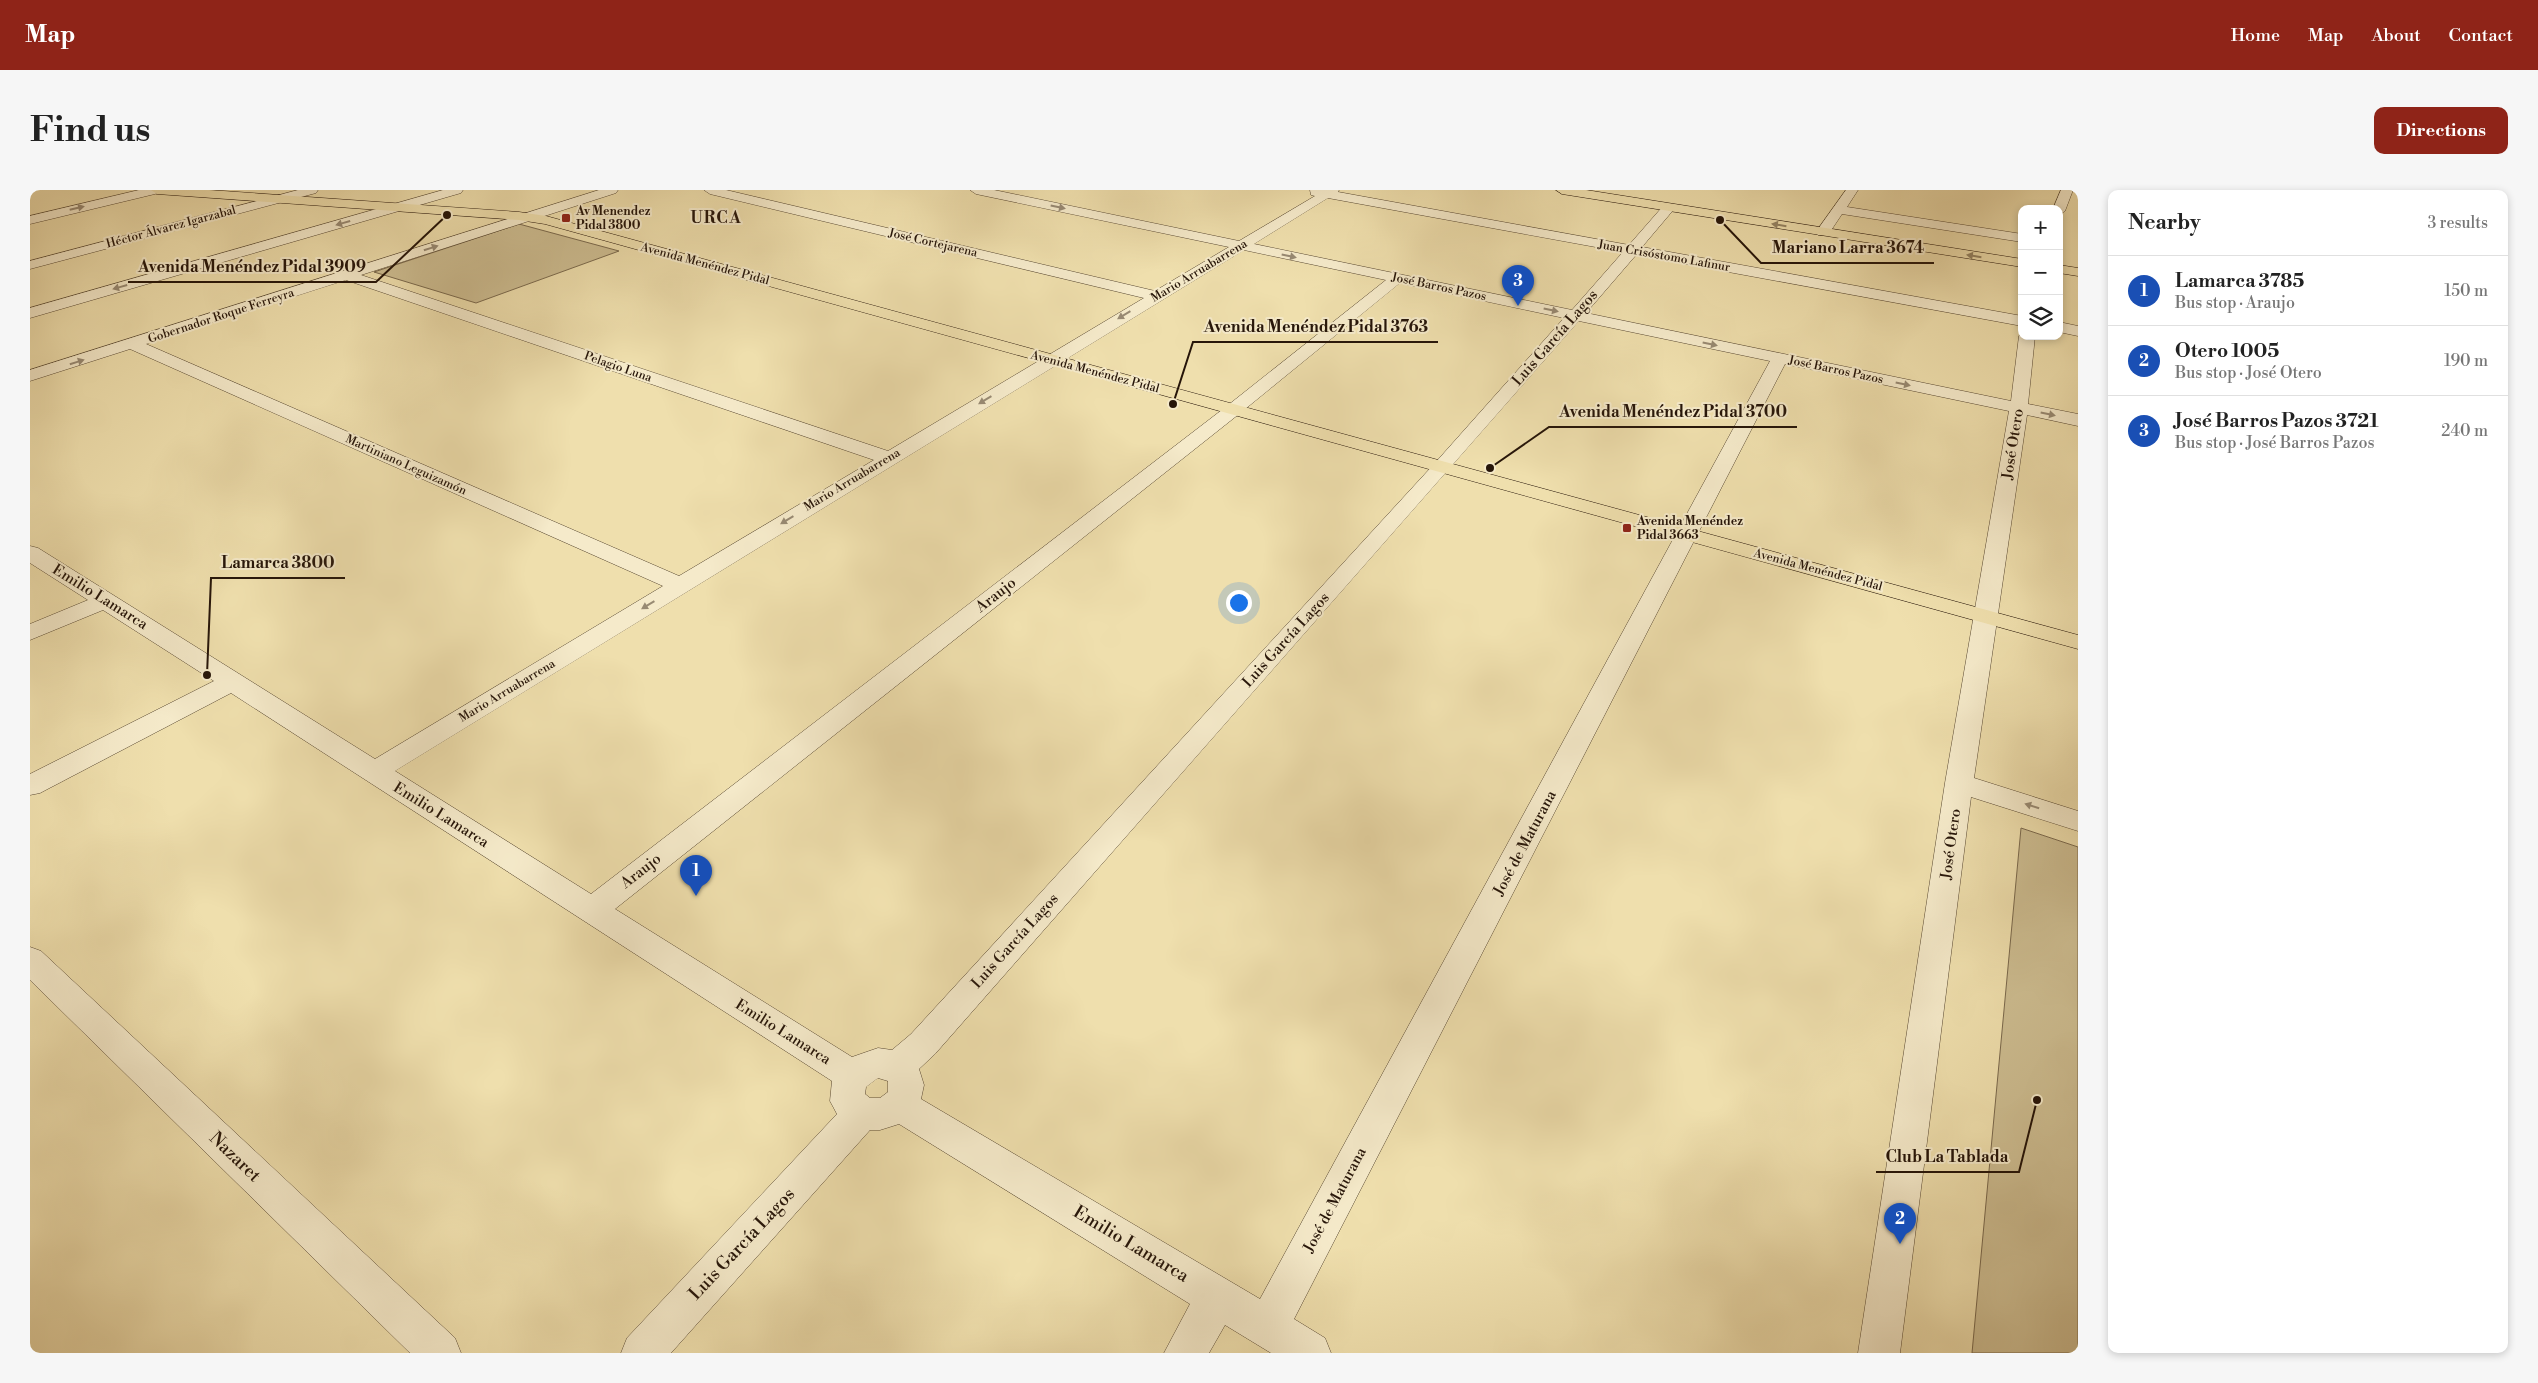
<!DOCTYPE html>
<html lang="en">
<head>
<meta charset="utf-8">
<style>
	body { margin:0; font-family:"Libre Bodoni",serif; background:#f6f6f6; color:#222 }
	.controls { position:absolute; right:15px; top:15px; display:grid; overflow:hidden; border-radius:10px; box-shadow:0 2px 8px #0003 }
	.controls button { width:45px; height:45px; display:grid; place-items:center; padding:0; border:0; border-bottom:1px solid #e0e0e0; background:#fff; color:#222; font:25px sans-serif }
	.you { position:absolute; left:1208px; top:412px; width:18px; height:18px; margin:-12px; border:4px solid #fff; border-radius:50%; background:#1a73e8; box-shadow:0 0 0 8px #1a73e833 }
	.badge { display:grid; place-items:center; width:32px; height:32px; border-radius:50%; background:#8f2418; color:#fff; font-size:16px; font-weight:700 }
	.pin { position:absolute; translate:-50% -41px; filter:drop-shadow(0 1px 2px #0008) }
	.pin::after { content:''; position:absolute; top:26px; width:18px; height:15px; background:inherit; clip-path:polygon(0 0,100% 0,50% 100%) }
	.list { margin:0; padding:0; list-style:none }
	h2 { display:flex; justify-content:space-between; align-items:center; height:65px; margin:0; padding:0 20px; font-size:21px }
	h2 small { font-size:16px; font-weight:400; color:#767676 }
	.list li { display:grid; grid-template-columns:32px 1fr auto; gap:15px; align-items:center; box-sizing:border-box; height:70px; padding:0 20px; border-top:1px solid #e0e0e0 }
	.list b { display:block; font-size:19px; white-space:nowrap }
	.list p { margin:0; font-size:16px; white-space:nowrap; color:#767676 }
	.list em { font-size:16px; font-style:normal; color:#767676 }
	.icon { flex:none; width:28px; height:28px; fill:none; stroke:currentColor; stroke-width:2; stroke-linecap:round; stroke-linejoin:round }
	.map { position:relative; flex:none; width:2048px; height:1163px; overflow:hidden; border-radius:10px }
	header { display:flex; align-items:center; gap:30px; box-sizing:border-box; height:70px; padding:0 25px; background:#8f2418; color:#fff }
	header strong { font-size:24px }
	nav { display:flex; gap:28px; margin-inline-start:auto; font-size:18px }
	.intro { display:flex; align-items:center; justify-content:space-between; box-sizing:border-box; height:120px; padding:0 30px }
	h1 { margin:0; font-size:35px }
	.button { padding:12px 22px; border-radius:10px; background:#8f2418; color:#fff; font-size:18px; font-weight:700 }
	main { display:flex; gap:30px; padding:0 30px }
	aside { flex:1; background:#fff; border-radius:10px; box-shadow:0 2px 8px #0003 }
	.map>svg:first-child { display:block }
	.green { fill:#cdbd91; stroke:#7a694d }
	.lines { fill:none; stroke-linecap:round; stroke-linejoin:round }
	.minor-casing { stroke:#584832; stroke-width:1 }
	.major-casing { stroke:#261509; stroke-width:1 }
	.minor { fill:#f5eaca; fill-rule:evenodd }
	.major { fill:#efdfad; fill-rule:evenodd }
	.oneway { fill:#988a73 }
	.oneway2 { fill:#958463 }
	.poi-dot { fill:#8f2418; stroke:#f5eaca; stroke-width:2 }
	.labels { text-anchor:middle; dominant-baseline:central; stroke-width:4; stroke-linejoin:round; paint-order:stroke }
	.far-poi-label { font-size:12px; font-weight:bold; fill:#261509; stroke:#f5eaca; text-anchor:start }
	.far-street-label { font-size:12px; fill:#261509; stroke:#f5eaca }
	.street-label { font-size:15px; fill:#261509; stroke:#f5eaca }
	.far-district-label { font-size:16px; font-weight:bold; letter-spacing:1px; fill:#261509; stroke:#f5eaca }
	.near-street-label { font-size:18px; fill:#261509; stroke:#f5eaca }
	.leader { fill:none; stroke:#261509; stroke-width:2 }
	.callout-dot { fill:#261509; stroke:#f5eaca; stroke-width:2 }
	.callout-label { font-size:16px; text-anchor:middle; font-weight:bold; fill:#261509; stroke:#f5eaca; stroke-width:4; stroke-linejoin:round; paint-order:stroke }
</style>
</head>
<body>
<header>
<strong>Map</strong>
<nav><a>Home</a><a>Map</a><a>About</a><a>Contact</a></nav>
</header>
<div class="intro"><h1>Find us</h1><a class="button">Directions</a></div>
<main>
<div class="map">
<svg width="2048" height="1163" viewBox="0 0 2048 1163">
	<rect width="100%" height="100%" fill="#efdfad"/>
	<filter id="stains"><feTurbulence type="fractalNoise" baseFrequency=".004" numOctaves="4"/><feColorMatrix values="0 0 0 0 .2 0 0 0 0 .09 0 0 0 0 .02 0 0 0 .5 -.17"/></filter>
	<radialGradient id="worn" r=".72"><stop offset=".6" stop-color="#630" stop-opacity="0"/><stop offset="1" stop-color="#630" stop-opacity=".3"/></radialGradient>
	<g class="green">
		<path d="M489,34L589,61L446,113L344,82Z"/>
		<path d="M1991,638L2048,657V1163H1942Z"/>
	</g>
	<g class="lines">
		<g class="minor-casing">
			<g id="minor">
				<path d="M109,0H131L129,3L0,34V26Z"/>
				<path d="M268,0H288L286,3L0,79V71Z"/>
				<path d="M413,0H433L431,3L0,128V118Z"/>
				<path d="M569,0H588L586,3L331,85L858,261L1114,108L680,4L674,0H696L1125,101L1199,57L946,4L940,0H964L1209,51L1285,6L1281,5L1280,0H1309L1308,2L1599,55L1634,15L1639,14L1645,18L1612,57L1992,126V136L1606,65L1556,123L1981,211L1989,146L1992,142V146H2005L1998,214L2048,224V236L1997,225L1944,588L2048,621V641L1941,607L1870,1163H1828L1915,593L1979,221L1755,174L1264,1129L1295,1148L1301,1163H1241L1195,1135L1179,1163H1134L1160,1114L869,934L850,940H840L641,1163H591L597,1148L807,924L800,911L802,891L201,503L10,603L0,605V584L184,491L73,420L0,450V434L58,410L0,373V356L8,358L345,569L633,396L100,159L0,191V180ZM1298,8L1593,62L1542,120L1224,54ZM1214,60L1356,90L1197,216L561,704L365,581ZM316,90L844,270L649,386L116,154ZM1370,93L1534,128L1405,273L881,844L862,860L848,858L822,867L585,719L1209,224ZM1549,131L1740,171L1230,1109L891,909L894,895L889,879L905,864ZM848,888L858,891V902L850,908H840L835,904L836,897Z"/>
				<path d="M1816,0H1828L1817,17L1992,44V52L1812,24L1798,45H1788L1786,42Z"/>
				<path d="M2031,0H2043L2035,21L2029,25V19H2023Z"/>
				<path d="M2029,132L2048,136V146L2029,142Z"/>
				<path d="M0,757L11,761L425,1148L431,1163H380L0,790Z"/>
			</g>
		</g>
		<g class="major-casing">
			<g id="major">
				<path d="M121,0H179L489,22L516,26L2048,445V459L515,34L489,30L127,4Z"/>
				<path d="M1526,0H1556L1992,69V77L1532,4Z"/>
				<path d="M2029,75L2048,78V86L2029,83Z"/>
			</g>
		</g>
		<use href="#minor" class="minor"/>
		<use href="#major" class="major"/>
	</g>
	<defs><path id="oneway-solid" d="M-6-.8H1V-3.2L6.5 0L1 3.2V.8H-6Z" transform="scale(1.25)"/></defs>
	<g class="oneway">
		<use href="#oneway-solid" transform="translate(1028 17) rotate(12)"/>
		<use href="#oneway-solid" transform="translate(47 18) rotate(-13)"/>
		<use href="#oneway-solid" transform="translate(313 33) rotate(164)"/>
		<use href="#oneway-solid" transform="translate(401 58) rotate(-18)"/>
		<use href="#oneway-solid" transform="translate(1259 66) rotate(12)"/>
		<use href="#oneway-solid" transform="translate(90 97) rotate(164)"/>
		<use href="#oneway-solid" transform="translate(1521 120) rotate(12)"/>
		<use href="#oneway-solid" transform="translate(1094 125) rotate(149)"/>
		<use href="#oneway-solid" transform="translate(1680 154) rotate(12)"/>
		<use href="#oneway-solid" transform="translate(47 172) rotate(-17)"/>
		<use href="#oneway-solid" transform="translate(1873 194) rotate(12)"/>
		<use href="#oneway-solid" transform="translate(955 210) rotate(149)"/>
		<use href="#oneway-solid" transform="translate(2018 224) rotate(12)"/>
		<use href="#oneway-solid" transform="translate(757 330) rotate(149)"/>
		<use href="#oneway-solid" transform="translate(618 415) rotate(149)"/>
		<use href="#oneway-solid" transform="translate(2002 616) rotate(-162)"/>
	</g>
	<g class="oneway2">
		<use href="#oneway-solid" transform="translate(1749 35) rotate(-171)"/>
		<use href="#oneway-solid" transform="translate(1944 66) rotate(-171)"/>
	</g>
	<g class="poi-dot">
		<rect x="531" y="23" width="10" height="10" rx="2.5"/>
		<rect x="1592" y="333" width="10" height="10" rx="2.5"/>
	</g>
	<g class="labels">
		<g class="far-poi-label">
			<text x="546" y="21">Av Menendez<tspan x="546" dy="14">Pidal 3800</tspan></text>
			<text x="1607" y="331">Avenida Menéndez<tspan x="1607" dy="14">Pidal 3663</tspan></text>
		</g>
		<g class="far-street-label">
			<text transform="translate(141 37) rotate(-15)">Héctor Álvarez Igarzabal</text>
			<text transform="translate(903 53) rotate(13)">José Cortejarena</text>
			<text transform="translate(1634 66) rotate(10)">Juan Crisóstomo Lafinur</text>
			<text transform="translate(675 74) rotate(15)">Avenida Menéndez Pidal</text>
			<text transform="translate(1169 81) rotate(-31)">Mario Arruabarrena</text>
			<text transform="translate(1409 97) rotate(12)">José Barros Pazos</text>
			<text transform="translate(191 126) rotate(-18)">Gobernador Roque Ferreyra</text>
			<text transform="translate(588 177) rotate(19)">Pelagio Luna</text>
			<text transform="translate(1806 180) rotate(12)">José Barros Pazos</text>
			<text transform="translate(1065 182) rotate(15)">Avenida Menéndez Pidal</text>
			<text transform="translate(376 275) rotate(24)">Martiniano Leguizamón</text>
			<text transform="translate(822 290) rotate(-31)">Mario Arruabarrena</text>
			<text transform="translate(1788 380) rotate(15)">Avenida Menéndez Pidal</text>
			<text transform="translate(477 501) rotate(-31)">Mario Arruabarrena</text>
		</g>
		<g class="street-label">
			<text transform="translate(1525 148) rotate(-49)">Luis García Lagos</text>
			<text transform="translate(1983 254) rotate(-81)">José Otero</text>
			<text transform="translate(966 405) rotate(-38)">Araujo</text>
			<text transform="translate(70 407) rotate(32)">Emilio Lamarca</text>
			<text transform="translate(1256 450) rotate(-48)">Luis García Lagos</text>
			<text transform="translate(411 625) rotate(32)">Emilio Lamarca</text>
			<text transform="translate(1495 653) rotate(-62)">José de Maturana</text>
			<text transform="translate(1921 654) rotate(-82)">José Otero</text>
			<text transform="translate(611 681) rotate(-38)">Araujo</text>
			<text transform="translate(985 751) rotate(-48)">Luis García Lagos</text>
			<text transform="translate(753 842) rotate(32)">Emilio Lamarca</text>
			<text transform="translate(1305 1010) rotate(-62)">José de Maturana</text>
		</g>
		<g class="far-district-label">
			<text x="686" y="28">URCA</text>
		</g>
		<g class="near-street-label">
			<text transform="translate(205 967) rotate(44)">Nazaret</text>
			<text transform="translate(712 1054) rotate(-47)">Luis García Lagos</text>
			<text transform="translate(1101 1054) rotate(31)">Emilio Lamarca</text>
		</g>
	</g>
	<path class="leader" d="M1690 30L1731 73H1904M417 25L346 92H98M1143 214L1163 152H1408M1460 278L1519 237H1767M177 485L181 388H315M2007 910L1989 982H1846"/>
	<g class="callout-dot">
		<circle cx="1690" cy="30" r="5"/>
		<circle cx="417" cy="25" r="5"/>
		<circle cx="1143" cy="214" r="5"/>
		<circle cx="1460" cy="278" r="5"/>
		<circle cx="177" cy="485" r="5"/>
		<circle cx="2007" cy="910" r="5"/>
	</g>
	<g class="callout-label">
		<text x="1818" y="63">Mariano Larra 3674</text>
		<text x="222" y="82">Avenida Menéndez Pidal 3909</text>
		<text x="1286" y="142">Avenida Menéndez Pidal 3763</text>
		<text x="1643" y="227">Avenida Menéndez Pidal 3700</text>
		<text x="248" y="378">Lamarca 3800</text>
		<text x="1917" y="972">Club La Tablada</text>
	</g>
	<rect width="100%" height="100%" filter="url(#stains)"/>
	<rect width="100%" height="100%" fill="url(#worn)"/>
</svg>
<div class="controls">
<button>+</button>
<button>−</button>
<button><svg class="icon" aria-label="layers" viewBox="0 0 24 24"><path d="M12 4l9 5-9 5-9-5zM3 14l9 5 9-5"/></svg></button>
</div>
<div class="you"></div>
<div class="pin badge" style="left:666px;top:706px;background:#1a4fb4">1</div>
<div class="pin badge" style="left:1870px;top:1054px;background:#1a4fb4">2</div>
<div class="pin badge" style="left:1488px;top:116px;background:#1a4fb4">3</div>
</div>
<aside>
<h2>Nearby<small>3 results</small></h2>
<ul class="list">
<li><span class="badge" style="background:#1a4fb4">1</span><div><b>Lamarca 3785</b><p>Bus stop · Araujo</p></div><em>150 m</em></li>
<li><span class="badge" style="background:#1a4fb4">2</span><div><b>Otero 1005</b><p>Bus stop · José Otero</p></div><em>190 m</em></li>
<li><span class="badge" style="background:#1a4fb4">3</span><div><b>José Barros Pazos 3721</b><p>Bus stop · José Barros Pazos</p></div><em>240 m</em></li>
</ul>
</aside>
</main>
</body>
</html>
